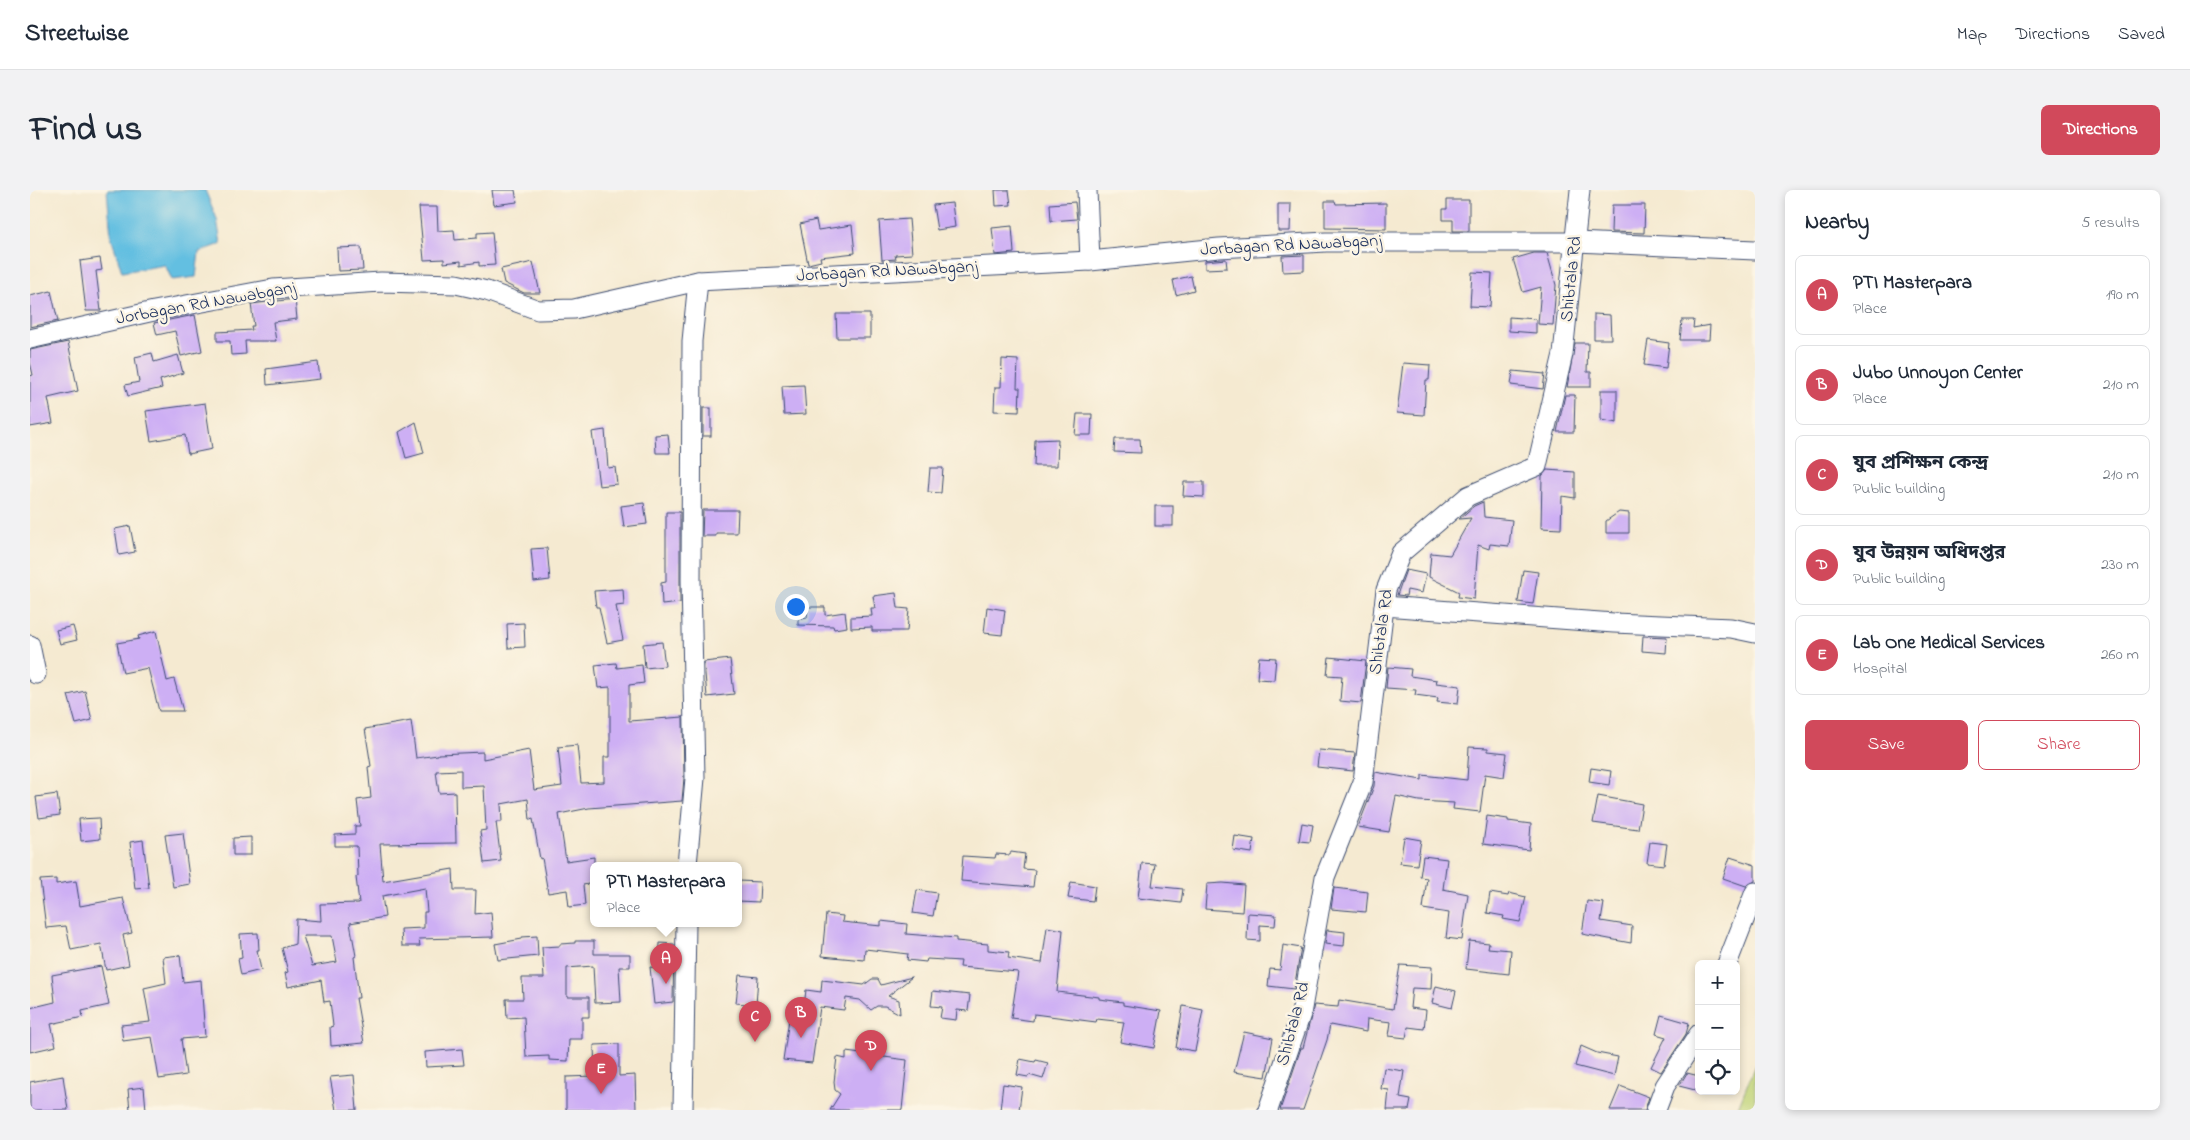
<!DOCTYPE html>
<html lang="en">
<head>
<meta charset="utf-8">
<style>
	body { margin:0; font-family:"Indie Flower","Noto Sans Bengali",sans-serif; background:#f2f2f3; color:#1f2937 }
	.controls { position:absolute; right:15px; bottom:15px; display:grid; overflow:hidden; border-radius:8px; box-shadow:0 2px 8px #0003 }
	.controls button { width:45px; height:45px; display:grid; place-items:center; padding:0; border:0; border-bottom:1px solid #e0e1e3; background:#fff; color:#1f2937; font:25px sans-serif }
	.you { position:absolute; left:765px; top:416px; width:18px; height:18px; margin:-12px; border:4px solid #fff; border-radius:50%; background:#1a73e8; box-shadow:0 0 0 8px #1a73e833 }
	.badge { display:grid; place-items:center; width:32px; height:32px; border-radius:50%; background:#d1495b; color:#fff; font-size:16px; font-weight:700 }
	.pin { position:absolute; translate:-50% -41px; filter:drop-shadow(0 1px 2px #0008) }
	.pin::after { content:''; position:absolute; top:26px; width:18px; height:15px; background:inherit; clip-path:polygon(0 0,100% 0,50% 100%) }
	.popup { position:absolute; left:560px; top:672px; width:152px; height:65px; box-sizing:border-box; display:grid; place-content:center; border-radius:8px; background:#fff; filter:drop-shadow(0 1px 4px #0005); font-size:16px; white-space:nowrap; color:#747a83 }
	.popup b { font-size:19px; color:#1f2937 }
	.popup::after { content:''; position:absolute; left:50%; top:100%; margin-left:-10px; border:10px solid transparent; border-top-color:#fff }
	.list { margin:0; padding:0; list-style:none }
	h2 { display:flex; justify-content:space-between; align-items:center; height:65px; margin:0; padding:0 20px; font-size:21px }
	h2 small { font-size:16px; font-weight:400; color:#747a83 }
	.list li { display:grid; grid-template-columns:32px 1fr auto; gap:15px; align-items:center; box-sizing:border-box; height:80px; margin:0 10px 10px; padding:0 10px; border:1px solid #e0e1e3; border-radius:8px }
	.list b { display:block; font-size:19px; white-space:nowrap }
	.list p { margin:0; font-size:16px; white-space:nowrap; color:#747a83 }
	.list em { font-size:16px; font-style:normal; color:#747a83 }
	.actions { display:flex; gap:10px; padding:15px 20px }
	.actions a { flex:1; padding:11px 0; border:1px solid #d1495b; border-radius:8px; text-align:center; font-size:18px; color:#d1495b }
	.actions .main { background:#d1495b; color:#fff }
	.icon { flex:none; width:28px; height:28px; fill:none; stroke:currentColor; stroke-width:2; stroke-linecap:round; stroke-linejoin:round }
	.map { position:relative; flex:none; width:1725px; height:920px; overflow:hidden; border-radius:8px }
	header { display:flex; align-items:center; gap:30px; box-sizing:border-box; height:70px; padding:0 25px; background:#fff; border-bottom:1px solid #e0e1e3 }
	header strong { font-size:24px }
	nav { display:flex; gap:28px; margin-inline-start:auto; font-size:18px }
	.intro { display:flex; align-items:center; justify-content:space-between; box-sizing:border-box; height:120px; padding:0 30px }
	h1 { margin:0; font-size:35px }
	.button { padding:12px 22px; border-radius:8px; background:#d1495b; color:#fff; font-size:18px; font-weight:700 }
	main { display:flex; gap:30px; padding:0 30px }
	aside { flex:1; background:#fff; border-radius:8px; box-shadow:0 2px 8px #0003 }
	.map>svg:first-child { display:block }
	.green { fill:#bfd377; stroke:#6d816a }
	.water { fill:#63bfe1; stroke:#3f77a0 }
	.building { fill:#cdaff4; fill-rule:evenodd }
	.lines { fill:none; stroke-linecap:round; stroke-linejoin:round }
	.minor-casing { stroke:#3c4b6f; stroke-width:21 }
	.minor { stroke:#fff; stroke-width:19 }
	.labels { text-anchor:middle; dominant-baseline:central; stroke-width:5; stroke-linejoin:round; paint-order:stroke }
	.street-label { font-size:18px; fill:#1b2f5e; stroke:#fcf5e5 }
</style>
</head>
<body>
<header>
<strong>Streetwise</strong>
<nav><a>Map</a><a>Directions</a><a>Saved</a></nav>
</header>
<div class="intro"><h1>Find us</h1><a class="button">Directions</a></div>
<main>
<div class="map">
<svg width="1725" height="920" viewBox="0 0 1725 920">
	<rect width="100%" height="100%" fill="#fcf5e5"/>
	<filter id="ink" filterUnits="userSpaceOnUse"><feTurbulence type="fractalNoise" baseFrequency=".02" numOctaves="2"/><feDisplacementMap in="SourceGraphic" scale="10" xChannelSelector="R" yChannelSelector="G"/><feConvolveMatrix kernelMatrix="1 2 1 2 8 2 1 2 1" color-interpolation-filters="sRGB"/></filter>
	<filter id="wash" filterUnits="userSpaceOnUse"><feTurbulence type="fractalNoise" baseFrequency=".0096" numOctaves="4" result="noise"/><feDisplacementMap in="SourceGraphic" scale="20" xChannelSelector="R" yChannelSelector="G"/><feGaussianBlur stdDeviation="1.12" result="paint"/><feColorMatrix in="noise" values="0 0 0 0 0 0 0 0 0 0 0 0 0 0 0 0 0 1.4 0 .05"/><feComposite in="paint" operator="in"/></filter>
	<g filter="url(#wash)">
		<rect width="100%" height="100%" fill="#f5ead1"/>
		<path class="green" d="M1725,875V920H1707Z"/>
		<path class="water" d="M77,0H175L187,29L191,54L169,62L166,87L142,90L135,75L92,82L81,46Z"/>
		<g id="blocks">
			<g class="building">
				<path d="M462,0H485L487,12L464,15Z"/>
				<path d="M965,0H979L981,15L966,16Z"/>
				<path d="M1417,10H1439V41H1423V30H1413V19H1417Z"/>
				<path d="M1295,11H1305L1306,14L1356,13V39L1295,38Z"/>
				<path d="M1045,12L1047,29L1021,31L1020,14Z"/>
				<path d="M922,13L925,37L907,40L903,15Z"/>
				<path d="M1248,14H1261L1260,41H1248Z"/>
				<path d="M1582,15H1615L1614,43L1581,42Z"/>
				<path d="M389,17H407L408,41L424,40L425,50L447,48V43L462,42L465,75L449,76V72L431,75V71L414,73V69L394,70Z"/>
				<path d="M879,29L882,64L865,65L866,69L852,70L849,31Z"/>
				<path d="M786,30L788,40L822,35L825,63L790,67L791,71L778,74L770,34Z"/>
				<path d="M982,36L984,63L965,65L962,38Z"/>
				<path d="M331,57L333,80L308,81L307,58Z"/>
				<path d="M1504,63H1517L1526,95L1523,135L1508,134L1511,97L1493,102L1483,69Z"/>
				<path d="M1274,65V81L1253,82L1252,66Z"/>
				<path d="M70,68L72,80L66,81L71,121H56L50,71Z"/>
				<path d="M1196,69L1197,78L1175,79V71Z"/>
				<path d="M503,72L510,103H494L474,93L471,79Z"/>
				<path d="M1442,82L1462,83L1460,117L1440,116Z"/>
				<path d="M1161,86L1164,100L1146,105L1143,90Z"/>
				<path d="M21,101L28,131L0,137V106Z"/>
				<path d="M265,109L267,129L243,132L246,151H215L216,164L201,165L200,151H187V142L222,140L221,136H224L221,114Z"/>
				<path d="M806,124H840V148H807Z"/>
				<path d="M1564,124L1580,125L1581,149H1564Z"/>
				<path d="M165,125L172,161L151,166L145,141L127,145L124,133Z"/>
				<path d="M1479,127L1506,129V143L1479,141Z"/>
				<path d="M1652,130H1664L1663,138L1680,135L1679,150H1650Z"/>
				<path d="M1618,150L1639,153L1636,178L1614,175Z"/>
				<path d="M38,152L48,201L18,208L23,233L0,237V186L3,185L0,172V160Z"/>
				<path d="M1545,153H1558L1557,182H1561V197H1537Z"/>
				<path d="M122,163L124,172L148,165L153,183L130,190L132,198L98,206L95,195L109,192L105,167Z"/>
				<path d="M972,169L988,170L987,198H990L989,222L964,221L965,197H971Z"/>
				<path d="M288,172L290,189L237,195L236,179Z"/>
				<path d="M1373,173L1400,175L1399,190H1396L1394,225L1367,223Z"/>
				<path d="M1483,181L1515,184L1513,199L1481,195Z"/>
				<path d="M774,195L776,224L754,225L752,196Z"/>
				<path d="M1571,200H1587V233L1571,230Z"/>
				<path d="M1535,205H1545L1544,242H1527Z"/>
				<path d="M175,213L182,259L158,264L155,245L121,251L116,221Z"/>
				<rect x="673" y="218" width="8" height="28"/>
				<path d="M1047,224H1062L1061,245H1045Z"/>
				<path d="M386,232L394,263L376,268L369,242Z"/>
				<path d="M575,240L578,278L585,277L587,294L569,296L562,242Z"/>
				<path d="M638,244L640,263H626L625,245Z"/>
				<path d="M1028,249L1027,276H1004L1005,250Z"/>
				<path d="M1085,249H1110L1111,263L1084,262Z"/>
				<path d="M900,278H913L911,303L898,302Z"/>
				<path d="M1517,280L1545,282V308L1532,306L1531,339L1511,338L1512,286Z"/>
				<path d="M1154,292H1174V307L1153,306Z"/>
				<path d="M1453,312L1454,327L1482,330L1479,356L1460,354L1459,359L1448,355L1444,409L1428,407L1429,402L1399,387L1401,363L1420,365L1441,328L1429,329L1444,316Z"/>
				<path d="M614,313L617,334L594,337L591,316Z"/>
				<rect x="1125" y="316" width="18" height="20"/>
				<path d="M673,320H708L707,343H686V346H672Z"/>
				<path d="M636,322H650V413L632,415L631,393L636,392Z"/>
				<path d="M1589,322L1599,323V343H1576V331Z"/>
				<path d="M100,336L105,362L89,365L85,339Z"/>
				<path d="M517,358L520,390L504,392L501,359Z"/>
				<path d="M1376,380L1396,384L1392,403L1377,400L1376,406L1367,405Z"/>
				<path d="M1493,380L1508,382L1503,414L1488,412Z"/>
				<path d="M593,399L594,415L586,416L593,450L577,453L569,417H566L564,401Z"/>
				<path d="M866,403L868,418L879,419L877,441H842V437L821,438V427L842,426L841,418H845L843,406Z"/>
				<path d="M778,417H795V425L815,422L817,437L804,439L803,436L768,435V430L777,428Z"/>
				<path d="M957,417L975,420L972,445L954,443Z"/>
				<path d="M494,433L495,457L478,458L477,434Z"/>
				<path d="M43,436L47,450L30,454L26,440Z"/>
				<path d="M126,441L137,491L144,489L153,521H129L118,478L93,483L87,453L109,449L108,446Z"/>
				<path d="M1613,446L1637,447L1636,463L1612,461Z"/>
				<path d="M632,452L635,476L615,478L613,454Z"/>
				<path d="M1229,467L1246,468L1244,490L1227,489Z"/>
				<path d="M1299,467L1336,471L1331,513L1310,511L1312,486L1297,485Z"/>
				<path d="M700,469L704,504L677,507L674,472Z"/>
				<path d="M586,473L587,478L612,475L614,493L599,495V531L653,527L654,588L652,611L559,618L529,624L536,671L564,667V693L553,695L555,715L539,717L537,700L518,703L512,668L510,669L503,629L500,630L498,609L471,614L472,632H466L471,671L454,673L450,641L456,640L454,596L431,597V580L406,581L409,603L425,602L426,653L350,654L353,691L423,679L424,700H446L445,724L461,722L463,747L389,749L390,756H372L371,739L394,738V722H397L395,698L352,706L355,727L320,733L326,766L324,767L329,808H326L334,853L301,856L300,837L303,836L300,811L294,812L291,790L258,797L255,783L258,782L252,758L265,754L266,729L291,731L290,714L329,713L326,687L328,686L327,656H305V645L325,644V636H330L327,610L341,608L338,577L341,576L335,539L381,531L386,568L408,565V564L453,562V569L499,560L504,600L532,596L528,557L547,555L551,593L574,592V567H580V497L568,498L565,475ZM273,746H302L307,772L282,776Z"/>
				<path d="M1358,477L1381,479L1380,486L1407,490L1406,493L1430,496L1428,514L1407,512L1408,508L1385,505L1386,500L1356,498Z"/>
				<path d="M55,501L62,530L46,534L38,505Z"/>
				<path d="M1439,557L1458,558V561L1477,563L1474,587L1455,584L1450,622L1423,619L1424,613L1389,611L1366,606L1359,642L1328,637L1344,596L1345,582L1392,590V585L1437,590Z"/>
				<path d="M1289,560L1325,563L1323,581L1287,577Z"/>
				<path d="M1561,578L1581,581L1579,595L1559,592Z"/>
				<path d="M27,604L30,625L9,628L6,607Z"/>
				<path d="M1568,606L1612,614L1608,639L1563,633Z"/>
				<path d="M1457,626L1478,629V631L1501,634L1499,660L1453,654Z"/>
				<path d="M69,628L70,649L51,651L49,629Z"/>
				<path d="M1272,633L1283,635L1280,652L1269,651Z"/>
				<path d="M153,643L160,694L143,697L135,645Z"/>
				<path d="M1205,646L1224,649L1222,663L1203,660Z"/>
				<path d="M221,647V665H203V648Z"/>
				<path d="M1374,647L1391,650L1387,675L1370,673Z"/>
				<path d="M113,650L119,698L105,699L100,652Z"/>
				<path d="M1620,652L1637,654L1634,675L1617,673Z"/>
				<path d="M981,662L995,664L993,679L1005,680L1003,697L931,691L933,666L965,668L966,664L980,665Z"/>
				<path d="M1393,666L1417,669L1413,699L1438,704L1432,750L1416,748L1419,723L1393,719L1397,688L1390,687Z"/>
				<path d="M1700,667L1725,675V691L1716,696L1693,688Z"/>
				<path d="M1112,673L1125,674L1122,696L1153,699L1151,713L1108,708Z"/>
				<path d="M26,689V694L46,691L50,716L93,708L102,743L93,745L99,775L76,780L71,754L41,760L36,736L16,738L10,690Z"/>
				<path d="M709,691L730,692L729,712L708,711Z"/>
				<path d="M1041,692L1065,696L1063,711L1038,708Z"/>
				<path d="M1193,693L1214,695L1212,722L1175,719L1177,694Z"/>
				<path d="M1304,698L1338,702L1336,722L1301,719Z"/>
				<path d="M887,700L907,703L903,726L883,723Z"/>
				<path d="M1460,703L1478,706L1479,703L1496,707L1490,732L1473,729L1474,726L1457,723Z"/>
				<path d="M1557,711L1574,713L1571,731L1602,736L1601,753L1552,744Z"/>
				<path d="M1218,723L1246,725L1245,736L1230,735V751L1217,750Z"/>
				<path d="M796,724L813,726L812,732L851,736V731L877,734L876,744L926,748V751L958,754V760L979,762L978,768L1012,773L1017,737L1033,740L1027,802L1069,807V809L1093,812V815L1131,821L1124,858L1090,852L1094,832L1067,829L1066,832L1004,824L1003,831L981,828L988,782L930,777L931,771L897,769L896,772L877,770L878,764L835,759L834,770L792,766Z"/>
				<path d="M1297,740L1315,742L1314,756L1295,754Z"/>
				<path d="M228,743L229,760H227L231,780L211,785L208,769L212,768L210,744Z"/>
				<path d="M507,746L508,766L468,770L465,754L492,749V747Z"/>
				<path d="M545,751H564V764H600V777H589L591,812L565,813L563,776L537,778V807H559V827H552V849H539L538,871L519,870V866L496,867L494,827L477,828L476,809H493L492,788H514L512,757L530,756V754L545,753Z"/>
				<path d="M1439,751L1459,753L1458,758L1481,760L1479,784L1436,779Z"/>
				<path d="M630,753L644,754L643,812L624,814L620,777L629,778Z"/>
				<path d="M1253,755L1271,758L1264,799L1238,796L1240,779L1250,780Z"/>
				<path d="M150,765L153,792L171,790L175,847L151,849L156,885L129,889L122,847L93,851L91,835L120,832L114,798L136,793L133,767Z"/>
				<path d="M1370,775L1402,777L1401,799L1382,798L1380,818L1396,820L1394,839L1378,837L1376,848L1359,846L1361,832L1337,829L1336,842L1300,835L1297,850L1273,920H1250L1271,858H1273L1284,815L1308,817L1309,810L1363,819Z"/>
				<path d="M71,776L79,815L52,821L53,827L21,834L26,856L0,862V818L25,812L22,785Z"/>
				<path d="M709,785L728,787L726,815L706,813Z"/>
				<path d="M882,787L858,806L869,810L870,824L855,816H847L841,820L830,810L816,808L814,820L790,817L782,873L753,870L760,822L773,824L776,800L791,802L792,790L834,795L842,789H848L851,795Z"/>
				<path d="M1406,796L1426,801L1422,818L1402,813Z"/>
				<path d="M903,801L940,805L938,821L927,820L926,830L910,828L912,817L901,816Z"/>
				<path d="M1153,816L1173,820L1165,861L1146,858Z"/>
				<path d="M1631,825L1659,833L1656,844L1631,882L1621,877L1636,847L1626,844Z"/>
				<path d="M1214,842L1243,848L1236,887L1204,882Z"/>
				<path d="M589,854V886L605,885L606,920H536V887L565,886L564,855Z"/>
				<path d="M1551,856L1567,863L1588,867L1584,886L1545,876Z"/>
				<path d="M432,859L434,875L396,877L395,862Z"/>
				<path d="M816,862L877,870L872,920H800L810,904L805,900L804,892L807,867L816,869Z"/>
				<path d="M990,869L1005,872L1006,870L1018,873L1013,889L999,885L998,887L987,885Z"/>
				<path d="M1354,878L1374,881L1370,908L1381,910L1379,920H1357L1359,900L1351,899Z"/>
				<path d="M1657,883L1669,886V901L1649,896Z"/>
				<path d="M324,885L327,920H306L300,887Z"/>
				<path d="M33,886L38,920H0V892Z"/>
				<path d="M973,894L992,897L989,920H970Z"/>
				<path d="M1590,896L1619,907L1615,920H1580Z"/>
				<path d="M114,897L116,920H100L98,899Z"/>
			</g>
		</g>
	</g>
	<g filter="url(#ink)">
		<use href="#blocks" fill-opacity="0" stroke="#3c4b6f" stroke-width="1"/>
		<g class="lines">
			<g class="minor-casing">
				<g id="minor">
					<path d="M1057,0L1060,71"/>
					<path d="M0,149L124,121L243,99L351,92L426,94L457,101L508,120L544,119L668,91L1060,71L1189,58L1296,52H1546L1725,60"/>
					<path d="M1354,416L1584,433L1701,438L1725,443"/>
					<path d="M0,455L6,484"/>
					<path d="M657,675L665,588L661,390L662,151L668,91"/>
					<path d="M1697,774L1725,702"/>
					<path d="M653,920L656,733"/>
					<path d="M1238,920L1271,824L1295,687L1333,592L1356,400L1371,363L1438,306L1507,276L1533,164L1550,0"/>
					<path d="M1626,920L1635,896L1669,844"/>
				</g>
			</g>
			<use href="#minor" class="minor"/>
		</g>
	</g>
	<g class="labels">
		<g class="street-label">
			<text transform="translate(1261 56) rotate(-3)">Jorbagan Rd Nawabganj</text>
			<text transform="translate(857 82) rotate(-3)">Jorbagan Rd Nawabganj</text>
			<text transform="translate(1542 89) rotate(-84)">Shibtala Rd</text>
			<text transform="translate(176 114) rotate(-10)">Jorbagan Rd Nawabganj</text>
			<text transform="translate(1352 442) rotate(-82)">Shibtala Rd</text>
			<text transform="translate(1264 834) rotate(-75)">Shibtala Rd</text>
		</g>
	</g>
</svg>
<div class="controls">
<button>+</button>
<button>−</button>
<button><svg class="icon" aria-label="locate" viewBox="0 0 24 24"><circle cx="12" cy="12" r="6"/><path d="M12 2v4M12 18v4M2 12h4M18 12h4"/></svg></button>
</div>
<div class="you"></div>
<div class="pin badge" style="left:636px;top:794px">A</div>
<div class="popup"><b>PTI Masterpara</b>Place</div>
<div class="pin badge" style="left:771px;top:848px">B</div>
<div class="pin badge" style="left:725px;top:852px">C</div>
<div class="pin badge" style="left:841px;top:881px">D</div>
<div class="pin badge" style="left:571px;top:904px">E</div>
</div>
<aside>
<h2>Nearby<small>5 results</small></h2>
<ul class="list">
<li><span class="badge">A</span><div><b>PTI Masterpara</b><p>Place</p></div><em>190 m</em></li>
<li><span class="badge">B</span><div><b>Jubo Unnoyon Center</b><p>Place</p></div><em>210 m</em></li>
<li><span class="badge">C</span><div><b>যুব প্রশিক্ষন কেন্দ্র</b><p>Public building</p></div><em>210 m</em></li>
<li><span class="badge">D</span><div><b>যুব উন্নয়ন অধিদপ্তর</b><p>Public building</p></div><em>230 m</em></li>
<li><span class="badge">E</span><div><b>Lab One Medical Services</b><p>Hospital</p></div><em>260 m</em></li>
</ul>
<div class="actions"><a class="main">Save</a><a>Share</a></div>
</aside>
</main>
</body>
</html>
